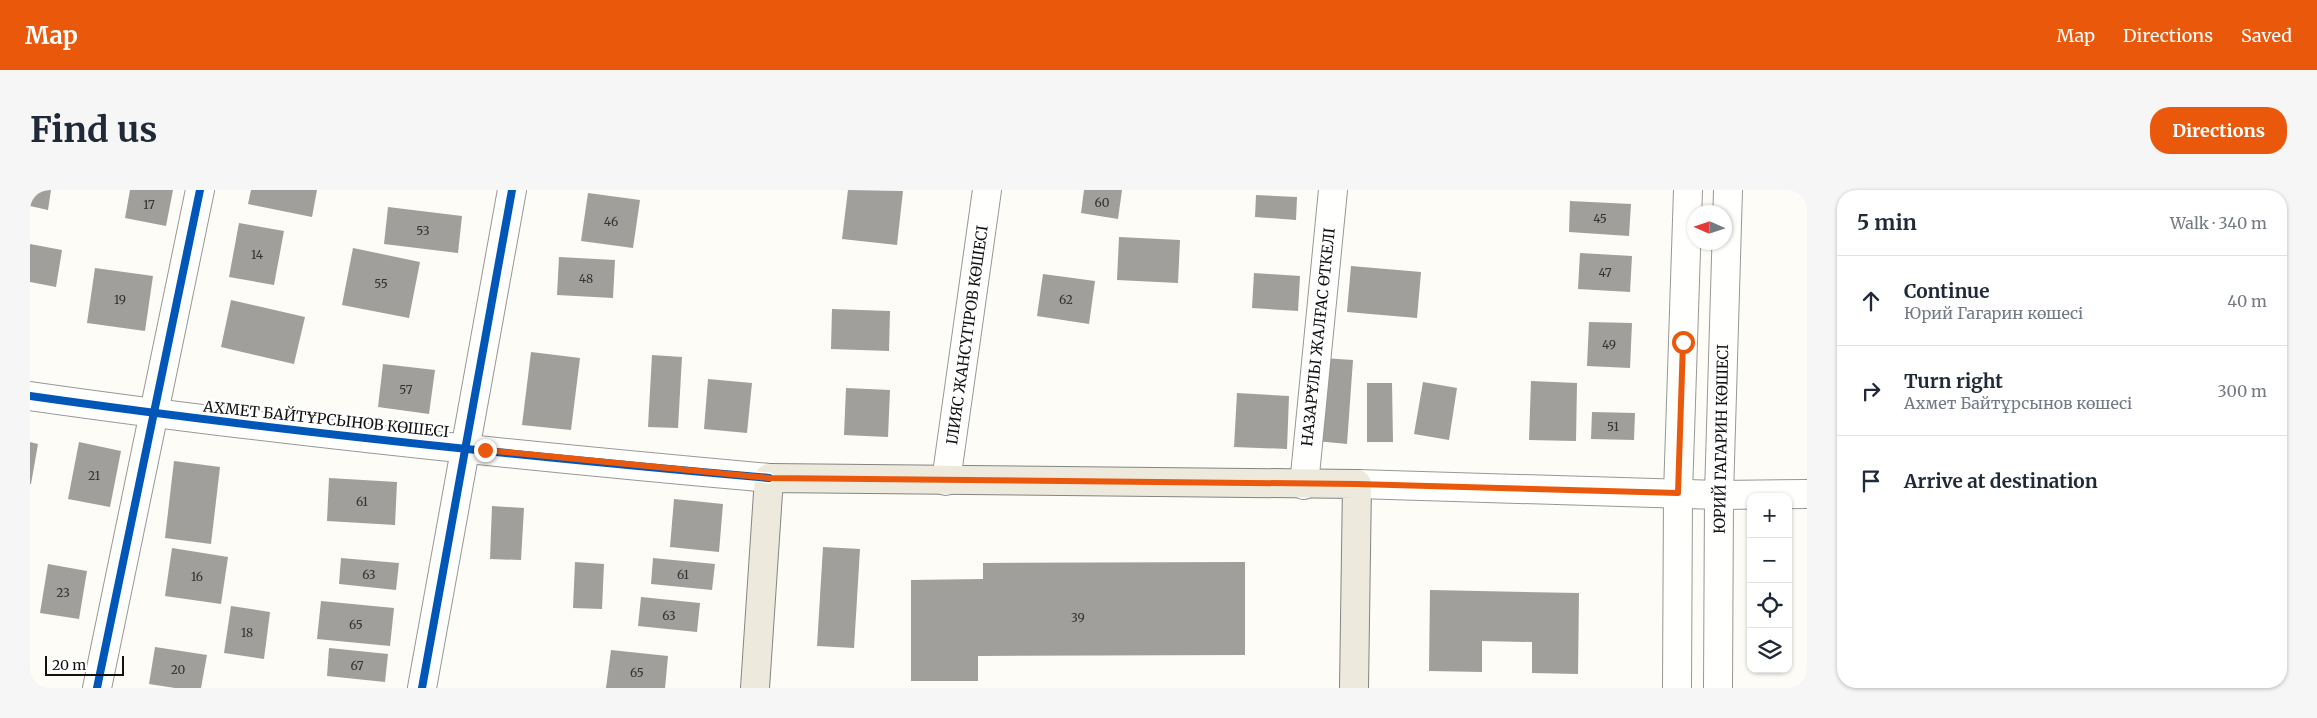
<!DOCTYPE html>
<html lang="en">
<head>
<meta charset="utf-8">
<style>
	body { margin:0; font-family:Merriweather,serif; background:#f6f6f7; color:#1f2937 }
	.controls { position:absolute; right:15px; bottom:15px; display:grid; overflow:hidden; border-radius:10px; box-shadow:0 1px 4px #0004 }
	.controls button { width:45px; height:45px; display:grid; place-items:center; padding:0; border:0; border-bottom:1px solid #e0e1e3; background:#fff; color:#1f2937; font:25px sans-serif }
	.compass { position:absolute; left:1657px; top:15px; width:45px; height:45px; border-radius:50%; background:#fff; box-shadow:0 1px 4px #0004; rotate:273deg }
	.scale { position:absolute; left:15px; bottom:12px; width:79px; box-sizing:border-box; padding-left:5px; border:2px solid #111; border-top:0; font-size:14px; line-height:18px; white-space:nowrap; color:#111; -webkit-text-stroke:4px #fff; paint-order:stroke }
	.stop { position:absolute; width:15px; height:15px; margin:-11px; border:4px solid #ea580c; border-radius:50%; background:#fff }
	.stop.end { background:#ea580c; border-color:#fff; box-shadow:0 1px 5px #0008 }
	.list { margin:0; padding:0; list-style:none }
	h2 { display:flex; justify-content:space-between; align-items:center; height:65px; margin:0; padding:0 20px; font-size:21px }
	h2 small { font-size:16px; font-weight:400; color:#747a83 }
	.list li { display:grid; grid-template-columns:32px 1fr auto; gap:15px; align-items:center; box-sizing:border-box; height:90px; padding:0 20px; border-top:1px solid #e0e1e3 }
	.list b { display:block; font-size:19px; white-space:nowrap }
	.list p { margin:0; font-size:16px; white-space:nowrap; color:#747a83 }
	.list em { font-size:16px; font-style:normal; color:#747a83 }
	.icon { flex:none; width:28px; height:28px; fill:none; stroke:currentColor; stroke-width:2; stroke-linecap:round; stroke-linejoin:round }
	.map { position:relative; flex:none; width:1777px; height:498px; overflow:hidden; border-radius:20px }
	header { display:flex; align-items:center; gap:30px; box-sizing:border-box; height:70px; padding:0 25px; background:#ea580c; color:#fff }
	header strong { font-size:24px }
	nav { display:flex; gap:28px; margin-inline-start:auto; font-size:18px }
	.intro { display:flex; align-items:center; justify-content:space-between; box-sizing:border-box; height:120px; padding:0 30px }
	h1 { margin:0; font-size:35px }
	.button { padding:12px 22px; border-radius:20px; background:#ea580c; color:#fff; font-size:18px; font-weight:700 }
	main { display:flex; gap:30px; padding:0 30px }
	aside { flex:1; background:#fff; border-radius:20px; box-shadow:0 1px 4px #0004 }
	.map>svg:first-child { display:block }
	.building { fill:#a19f9c }
	.lines { fill:none; stroke-linecap:round; stroke-linejoin:round }
	.minor-casing { stroke:#979795; stroke-width:30 }
	.major-casing { stroke:#858482; stroke-width:30 }
	.minor { stroke:#fffffe; stroke-width:28 }
	.major { stroke:#ede9dc; stroke-width:28 }
	.cycleway-casing { stroke:#fff; stroke-width:11 }
	.cycleway { stroke:#0057b8; stroke-width:8 }
	.route { stroke:#ea580c; stroke-width:6 }
	.labels { text-anchor:middle; dominant-baseline:central; stroke-width:5; stroke-linejoin:round; paint-order:stroke }
	.number-label { font-size:12px; fill:#353434 }
	.street-label { font-size:15px; fill:#111; stroke:#fff }
</style>
</head>
<body>
<header>
<strong>Map</strong>
<nav><a>Map</a><a>Directions</a><a>Saved</a></nav>
</header>
<div class="intro"><h1>Find us</h1><a class="button">Directions</a></div>
<main>
<div class="map">
<svg width="1777" height="498" viewBox="0 0 1777 498">
	<rect width="100%" height="100%" fill="#fdfcf7"/>
	<g class="building">
		<path d="M0,0H21L18,20L0,16Z"/>
		<path d="M100,0H143L136,36L95,28Z"/>
		<path d="M221,0H287L282,27L218,14Z"/>
		<path d="M818,0L873,1L867,55L812,49Z"/>
		<path d="M1054,0H1092L1088,29L1051,23Z"/>
		<path d="M558,3L610,10L603,58L551,51Z"/>
		<path d="M1226,5L1267,7L1266,30L1225,27Z"/>
		<path d="M1540,11L1601,14L1599,46L1539,42Z"/>
		<path d="M358,17L432,26L428,63L354,54Z"/>
		<path d="M209,33L254,41L244,95L199,87Z"/>
		<path d="M1089,47L1150,50L1148,93L1087,90Z"/>
		<path d="M0,54L32,60L26,97L0,92Z"/>
		<path d="M323,58L390,72L379,128L312,115Z"/>
		<path d="M1550,63L1602,66L1600,102L1548,99Z"/>
		<path d="M529,67L585,70L583,108L527,105Z"/>
		<path d="M1321,76L1391,82L1387,128L1317,122Z"/>
		<path d="M65,78L123,86L115,141L57,133Z"/>
		<path d="M1224,83L1270,86L1268,121L1222,118Z"/>
		<path d="M1013,84L1065,91L1059,134L1007,126Z"/>
		<path d="M201,110L275,127L264,174L191,157Z"/>
		<path d="M802,119L860,121L859,161L801,159Z"/>
		<path d="M1559,132L1602,133L1600,178L1557,176Z"/>
		<path d="M501,162L550,168L541,240L492,235Z"/>
		<path d="M622,165L652,167L648,238L618,237Z"/>
		<path d="M1293,168L1323,170L1317,254L1286,251Z"/>
		<path d="M353,174L405,180L399,224L348,217Z"/>
		<path d="M678,189L722,193L717,243L674,239Z"/>
		<path d="M1501,191L1547,193L1546,251L1499,250Z"/>
		<path d="M1393,192L1427,198L1419,250L1384,244Z"/>
		<path d="M1337,193H1362L1363,252H1337Z"/>
		<path d="M816,198L860,200L858,247L814,245Z"/>
		<path d="M1207,203L1259,206L1257,259L1204,257Z"/>
		<path d="M1562,222L1605,223L1604,250L1561,249Z"/>
		<path d="M0,252L8,254L1,294H0Z"/>
		<path d="M49,252L91,261L80,317L38,309Z"/>
		<path d="M144,271L190,277L181,354L135,348Z"/>
		<path d="M299,288L367,292L365,335L297,331Z"/>
		<path d="M644,309L693,314L689,362L640,357Z"/>
		<path d="M462,316L494,318L491,370L460,369Z"/>
		<path d="M793,357L830,359L824,458L787,456Z"/>
		<path d="M142,358L198,367L191,414L135,406Z"/>
		<path d="M311,368L369,373L366,400L309,394Z"/>
		<path d="M623,368L685,374L682,400L621,394Z"/>
		<path d="M545,372L574,374L572,419L543,418Z"/>
		<path d="M1215,372V465L948,466V491H881V390L953,389V373Z"/>
		<path d="M18,374L57,381L49,429L10,423Z"/>
		<path d="M1400,400L1549,403L1548,484L1502,483V452L1452,451V482L1399,481Z"/>
		<path d="M611,407L670,413L667,442L608,436Z"/>
		<path d="M291,411L364,418L360,456L287,449Z"/>
		<path d="M201,416L240,422L234,469L194,463Z"/>
		<path d="M125,457L177,465L171,498H145L119,494Z"/>
		<path d="M299,458L358,464L355,492L297,486Z"/>
		<path d="M581,460L638,466L635,498H576Z"/>
	</g>
	<g class="lines">
		<g class="minor-casing">
			<g id="minor">
				<path d="M0,206C245,241 492,266 739,288"/>
				<path d="M916,291L957,0"/>
				<path d="M1327,294L1689,305L1777,304"/>
				<path d="M1274,295L1303,0"/>
				<path d="M67,498L170,0"/>
				<path d="M392,498L482,0"/>
				<path d="M1647,498L1648,303L1658,0"/>
				<path d="M1688,498L1689,305L1698,0"/>
			</g>
		</g>
		<g class="major-casing">
			<path id="major" d="M725,498L739,288L1327,294L1324,498"/>
		</g>
		<use href="#minor" class="minor"/>
		<use href="#major" class="major"/>
		<g class="cycleway-casing">
			<g id="cycleway">
				<path d="M0,206C245,241 492,266 739,288"/>
				<path d="M67,498L170,0"/>
				<path d="M392,498L482,0"/>
			</g>
		</g>
		<use href="#cycleway" class="cycleway"/>
	</g>
	<g class="lines">
		<path class="route" d="M455,260L739,288L1327,294L1648,303L1653,152"/>
	</g>
	<g class="labels">
		<g class="number-label">
			<text x="1072" y="12">60</text>
			<text x="119" y="14">17</text>
			<text x="1570" y="28">45</text>
			<text x="581" y="31">46</text>
			<text x="393" y="40">53</text>
			<text x="227" y="64">14</text>
			<text x="1575" y="82">47</text>
			<text x="556" y="88">48</text>
			<text x="351" y="93">55</text>
			<text x="90" y="109">19</text>
			<text x="1036" y="109">62</text>
			<text x="1579" y="154">49</text>
			<text x="376" y="199">57</text>
			<text x="1583" y="236">51</text>
			<text x="64" y="285">21</text>
			<text x="332" y="311">61</text>
			<text x="339" y="384">63</text>
			<text x="653" y="384">61</text>
			<text x="167" y="386">16</text>
			<text x="33" y="402">23</text>
			<text x="639" y="425">63</text>
			<text x="1048" y="427">39</text>
			<text x="326" y="434">65</text>
			<text x="217" y="442">18</text>
			<text x="327" y="475">67</text>
			<text x="148" y="479">20</text>
			<text x="607" y="482">65</text>
		</g>
		<g class="street-label">
			<text transform="translate(937 145) rotate(-82)">ІЛИЯС ЖАНСҮГІРОВ КӨШЕСІ</text>
			<text transform="translate(1288 147) rotate(-84)">НАЗАРҰЛЫ ЖАЛҒАС ӨТКЕЛІ</text>
			<text transform="translate(296 229) rotate(6)">АХМЕТ БАЙТҰРСЫНОВ КӨШЕСІ</text>
			<text transform="translate(1691 249) rotate(-89)">ЮРИЙ ГАГАРИН КӨШЕСІ</text>
		</g>
	</g>
</svg>
<div class="controls">
<button>+</button>
<button>−</button>
<button><svg class="icon" aria-label="locate" viewBox="0 0 24 24"><circle cx="12" cy="12" r="6"/><path d="M12 2v4M12 18v4M2 12h4M18 12h4"/></svg></button>
<button><svg class="icon" aria-label="layers" viewBox="0 0 24 24"><path d="M12 4l9 5-9 5-9-5zM3 14l9 5 9-5"/></svg></button>
</div>
<svg class="compass" viewBox="-18 -18 36 36"><path d="M0-13l5 13h-10z" fill="#e53935"/><path d="M0 13l5-13h-10z" fill="#747a83"/></svg>
<div class="scale">20 m</div>
<div class="stop" style="left:1653px;top:152px"></div>
<div class="stop end" style="left:455px;top:260px"></div>
</div>
<aside>
<h2>5 min<small>Walk · 340 m</small></h2>
<ul class="list">
<li><svg class="icon" aria-label="ahead" viewBox="0 0 24 24"><path d="M12 20V5M6 11l6-6 6 6"/></svg><div><b>Continue</b><p>Юрий Гагарин көшесі</p></div><em>40 m</em></li>
<li><svg class="icon" aria-label="right" viewBox="0 0 24 24"><path d="M7 20v-9h11M14 6l5 5-5 5"/></svg><div><b>Turn right</b><p>Ахмет Байтұрсынов көшесі</p></div><em>300 m</em></li>
<li><svg class="icon" aria-label="arrive" viewBox="0 0 24 24"><path d="M6 21V4h12l-3 4 3 4H6"/></svg><div><b>Arrive at destination</b></div></li>
</ul>
</aside>
</main>
</body>
</html>
